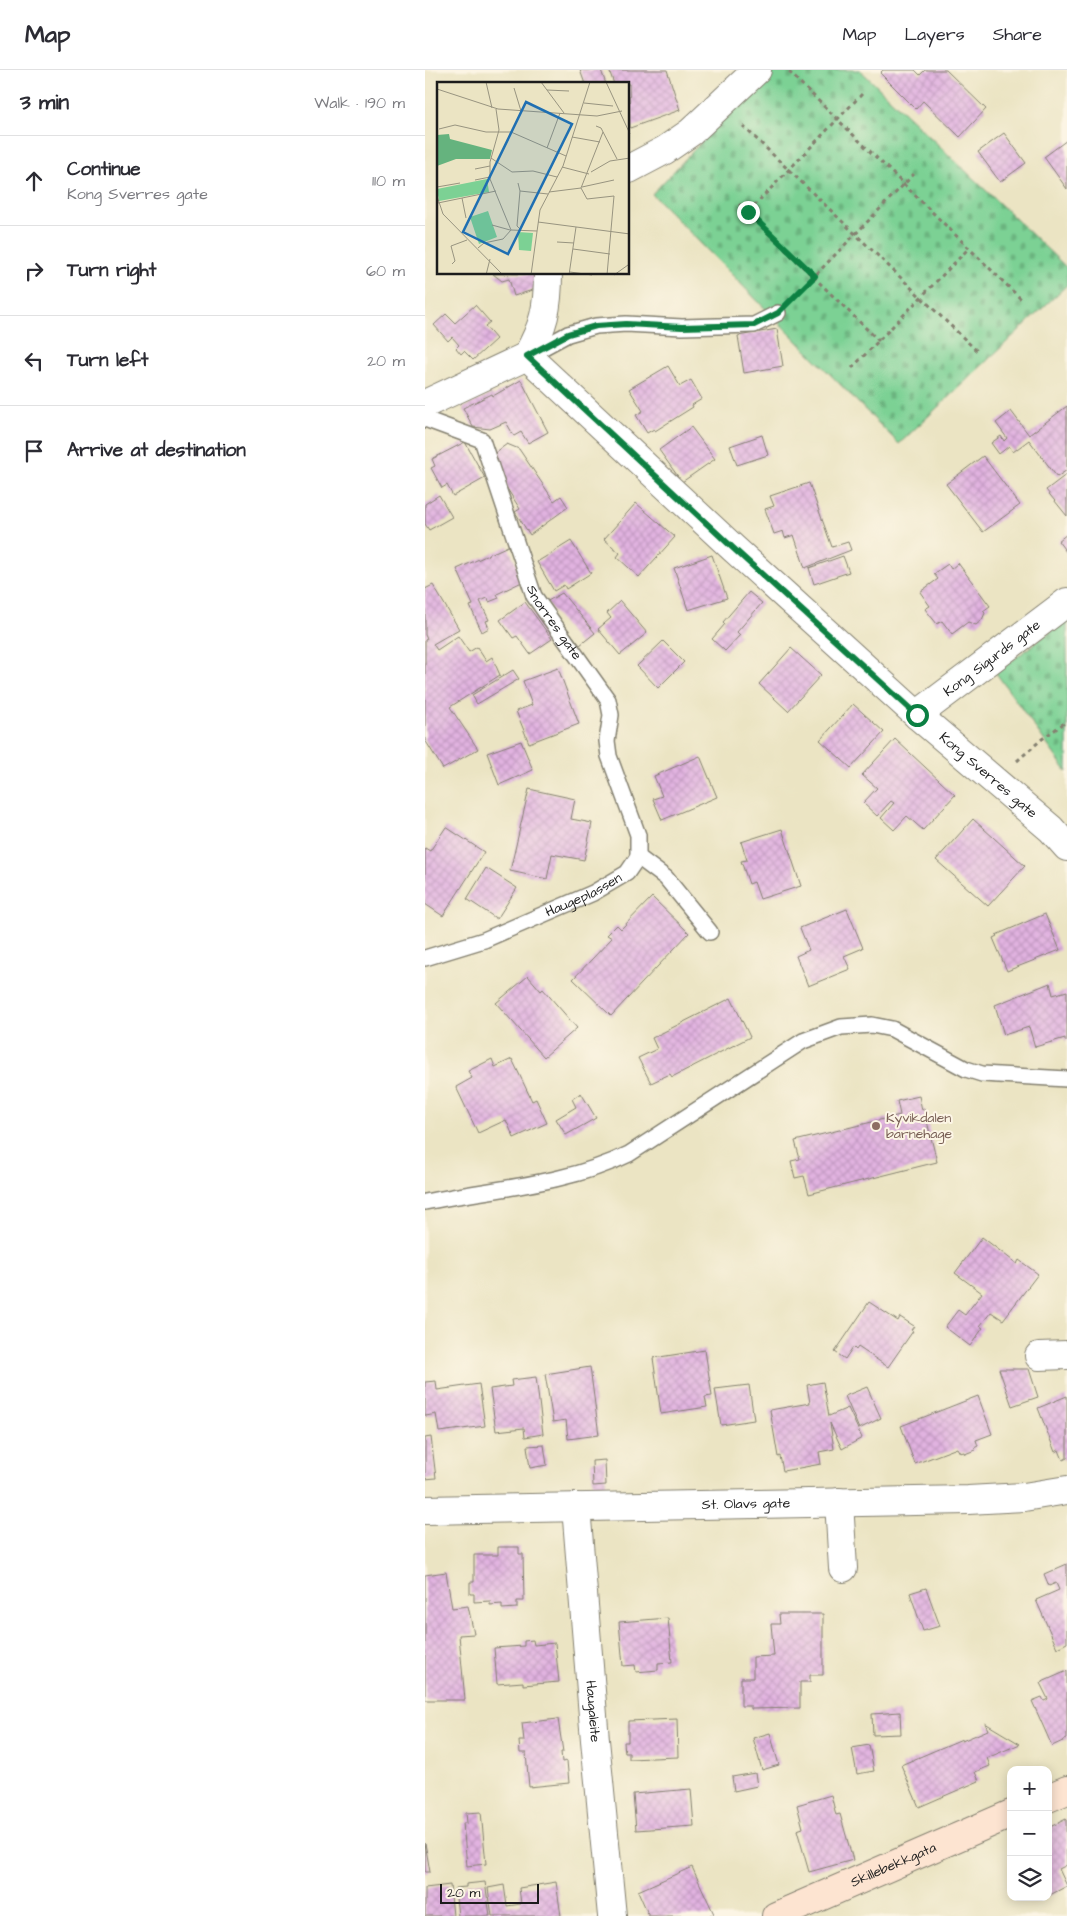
<!DOCTYPE html>
<html lang="en">
<head>
<meta charset="utf-8">
<style>
	body { margin:0; font-family:"Architects Daughter",sans-serif; background:#f2f2f3; color:#2b2b33 }
	.controls { position:absolute; right:15px; bottom:15px; display:grid; overflow:hidden; border-radius:10px; box-shadow:0 2px 12px #0003 }
	.controls button { width:45px; height:45px; display:grid; place-items:center; padding:0; border:0; border-bottom:1px solid #e1e1e2; background:#fff; color:#2b2b33; font:25px sans-serif }
	.scale { position:absolute; left:15px; bottom:12px; width:99px; box-sizing:border-box; padding-left:5px; border:2px solid #1c1c1c; border-top:0; font-size:14px; line-height:18px; white-space:nowrap; color:#1c1c1c; -webkit-text-stroke:4px #fcf5e5; paint-order:stroke }
	.stop { position:absolute; width:15px; height:15px; margin:-11px; border:4px solid #0b8043; border-radius:50%; background:#fff }
	.stop.end { background:#0b8043; border-color:#fff; box-shadow:0 1px 5px #0008 }
	.list { margin:0; padding:0; list-style:none }
	h2 { display:flex; justify-content:space-between; align-items:center; height:65px; margin:0; padding:0 20px; font-size:21px }
	h2 small { font-size:16px; font-weight:400; color:#7c7c81 }
	.list li { display:grid; grid-template-columns:32px 1fr auto; gap:15px; align-items:center; box-sizing:border-box; height:90px; padding:0 20px; border-top:1px solid #e1e1e2 }
	.list b { display:block; font-size:19px; white-space:nowrap }
	.list p { margin:0; font-size:16px; white-space:nowrap; color:#7c7c81 }
	.list em { font-size:16px; font-style:normal; color:#7c7c81 }
	.icon { flex:none; width:28px; height:28px; fill:none; stroke:currentColor; stroke-width:2; stroke-linecap:round; stroke-linejoin:round }
	.map { position:relative; flex:none; width:642px; height:1846px; overflow:hidden }
	header { display:flex; align-items:center; gap:30px; box-sizing:border-box; height:70px; padding:0 25px; background:#fff; border-bottom:1px solid #e1e1e2 }
	header strong { font-size:24px }
	nav { display:flex; gap:28px; margin-inline-start:auto; font-size:18px }
	main { display:flex }
	aside { flex:1; background:#fff }
	.map>svg:first-child { display:block }
	.cemetery { fill:url(#cemetery-stones); stroke:#4c7658 }
	.building { fill:url(#building-cross-hatch) }
	.lines { fill:none; stroke-linecap:round; stroke-linejoin:round }
	.service-casing { stroke:#848070; stroke-width:18 }
	.minor-casing { stroke:#848070; stroke-width:30 }
	.secondary-casing { stroke:#848070; stroke-width:30 }
	.path { stroke:#848070; stroke-width:3; stroke-dasharray:4 4; stroke-linecap:butt }
	.service { stroke:#fff; stroke-width:15 }
	.minor { stroke:#fff; stroke-width:28 }
	.secondary { stroke:#fde4d1; stroke-width:28 }
	.route { stroke:#0b8043; stroke-width:6 }
	.education-dot { fill:#8d6e63; stroke:#fcf5e5; stroke-width:2 }
	.labels { text-anchor:middle; dominant-baseline:central; stroke-width:4; stroke-linejoin:round; paint-order:stroke }
	.street-label { font-size:14px; fill:#1c1c1c; stroke:#fcf5e5 }
	.education-label { font-size:14px; fill:#785e54; stroke:#fcf5e5; text-anchor:start }
	.inset-road { fill:none; stroke:#989480; stroke-width:1 }
	.view { fill:#1f6fb2; fill-opacity:0.15; stroke:#1f6fb2; stroke-width:2.5 }
	.inset-edge { fill:none; stroke:#1c1c1c; stroke-width:2.5 }
</style>
</head>
<body>
<header>
<strong>Map</strong>
<nav><a>Map</a><a>Layers</a><a>Share</a></nav>
</header>
<main>
<aside>
<h2>3 min<small>Walk · 190 m</small></h2>
<ul class="list">
<li><svg class="icon" aria-label="ahead" viewBox="0 0 24 24"><path d="M12 20V5M6 11l6-6 6 6"/></svg><div><b>Continue</b><p>Kong Sverres gate</p></div><em>110 m</em></li>
<li><svg class="icon" aria-label="right" viewBox="0 0 24 24"><path d="M7 20v-9h11M14 6l5 5-5 5"/></svg><div><b>Turn right</b></div><em>60 m</em></li>
<li><svg class="icon" aria-label="left" viewBox="0 0 24 24"><path d="M17 20v-9H6M10 6l-5 5 5 5"/></svg><div><b>Turn left</b></div><em>20 m</em></li>
<li><svg class="icon" aria-label="arrive" viewBox="0 0 24 24"><path d="M6 21V4h12l-3 4 3 4H6"/></svg><div><b>Arrive at destination</b></div></li>
</ul>
</aside>
<div class="map">
<svg width="642" height="1846" viewBox="0 0 642 1846">
	<defs>
		<pattern id="cemetery-stones" width="16" height="16" patternUnits="userSpaceOnUse" patternTransform="scale(1.25)"><rect width="16" height="16" fill="#7cd194"/><path d="M2 7V4a2 2 0 0 1 4 0v3zM10 15v-3a2 2 0 0 1 4 0v3z" fill="#6bb37f"/></pattern>
		<pattern id="building-cross-hatch" width="8" height="8" patternUnits="userSpaceOnUse" patternTransform="scale(1.25)"><rect width="8" height="8" fill="#e1b2e0"/><path d="M0 0l8 8M0 8l8-8" fill="none" stroke="#c098c0"/></pattern>
	</defs>
	<rect width="100%" height="100%" fill="#fcf5e5"/>
	<filter id="ink" filterUnits="userSpaceOnUse"><feTurbulence type="fractalNoise" baseFrequency=".02" numOctaves="2"/><feDisplacementMap in="SourceGraphic" scale="10" xChannelSelector="R" yChannelSelector="G"/><feConvolveMatrix kernelMatrix="1 2 1 2 8 2 1 2 1" color-interpolation-filters="sRGB"/></filter>
	<filter id="wash" filterUnits="userSpaceOnUse"><feTurbulence type="fractalNoise" baseFrequency=".0096" numOctaves="4" result="noise"/><feDisplacementMap in="SourceGraphic" scale="20" xChannelSelector="R" yChannelSelector="G"/><feGaussianBlur stdDeviation="1.12" result="paint"/><feColorMatrix in="noise" values="0 0 0 0 0 0 0 0 0 0 0 0 0 0 0 0 0 1.4 0 .05"/><feComposite in="paint" operator="in"/></filter>
	<g filter="url(#wash)">
		<rect width="100%" height="100%" fill="#ebe4c3"/>
		<g class="cemetery">
			<path d="M345,0H435L642,198V215L474,374L227,124Z"/>
			<path d="M642,549V702L571,603Z"/>
		</g>
		<g id="blocks">
			<g class="building">
				<path d="M155,0H176L181,14H160Z"/>
				<path d="M184,0H242L255,40L205,58L204,14H189Z"/>
				<path d="M458,0H490L495,5L500,0H521L561,39L535,67L498,31L491,39L455,3Z"/>
				<path d="M579,63L601,93L575,112L553,82Z"/>
				<path d="M642,70V119L619,87Z"/>
				<path d="M68,204H110L114,218L89,226L84,209L77,211Z"/>
				<path d="M50,235L65,252L60,256L71,269L48,290L39,281L36,284L31,278L34,275L27,267L23,271L9,255L21,244L30,253Z"/>
				<path d="M352,259L358,296L319,303L313,266Z"/>
				<path d="M243,296L255,316L266,310L277,329L267,335L268,337L230,361L229,359L222,363L211,345L218,341L204,319Z"/>
				<path d="M96,310L123,362L103,373L96,362L89,366L81,352L65,359L48,357L38,338L67,324L68,326Z"/>
				<path d="M642,336V400L632,407L604,370L588,382L584,376L574,384L566,373L576,366L579,371L582,368L571,353L586,341L604,365Z"/>
				<path d="M266,357L290,389L257,412L234,380Z"/>
				<path d="M337,365L343,385L312,395L305,376Z"/>
				<path d="M40,372L60,408L28,426L22,415L17,418L6,398L10,396L7,389Z"/>
				<path d="M82,374L94,379L129,431L136,426L143,437L105,465L90,442L95,439L76,409L67,385Z"/>
				<path d="M558,386L595,435L558,462L521,414Z"/>
				<path d="M642,404V446L621,420Z"/>
				<path d="M384,413L407,477L423,472L426,480L380,498L369,465L360,468L358,461L349,464L340,439L349,436L345,426Z"/>
				<path d="M14,425L27,447L4,460L0,454V434Z"/>
				<path d="M211,433L250,467L214,507L192,487L195,483L179,469Z"/>
				<path d="M642,464V483L633,471Z"/>
				<path d="M146,471L166,503L141,519L139,515L129,521L112,492Z"/>
				<path d="M83,476L99,511L72,524L74,528L64,532L63,528L55,531L64,550L61,551L64,558L57,562L45,536L48,535L32,499Z"/>
				<path d="M287,485L302,528L263,540L249,498Z"/>
				<path d="M418,486L424,502L389,514L384,498Z"/>
				<path d="M533,493L565,536L558,541L560,543L557,550L551,555L543,552L527,564L517,551L512,554L500,539L505,536L495,522L513,509L509,504L517,498L523,494L526,499Z"/>
				<path d="M8,515L34,559L8,574L12,580L33,566L44,582L52,577L61,591L67,587L75,605L25,637L53,679L18,699L0,670V570L2,569L0,565V519Z"/>
				<path d="M324,522L337,533L312,562L315,565L300,581L287,569L300,554L298,552Z"/>
				<path d="M137,523L170,563L155,575L121,532Z"/>
				<path d="M195,531L222,563L195,585L173,559L186,548L182,543Z"/>
				<path d="M100,532L127,569L105,584L92,566L88,568L75,550Z"/>
				<path d="M238,571L259,592L233,618L212,596Z"/>
				<path d="M366,578L396,605L363,641L334,614Z"/>
				<path d="M133,598L154,654L104,673L91,641L107,635L98,611Z"/>
				<path d="M88,600L94,609L52,634L47,625Z"/>
				<path d="M428,634L459,662L426,698L395,670Z"/>
				<path d="M470,669L530,725L498,760L482,746L469,760L456,748L469,733L466,731L452,746L438,733L452,718L437,705Z"/>
				<path d="M96,671L108,700L74,715L62,683Z"/>
				<path d="M275,686L292,727L237,750L228,729L237,726L229,706Z"/>
				<path d="M104,719L150,729L146,749L167,753L159,790L127,784L122,809L85,801Z"/>
				<path d="M548,749L600,796L563,836L511,790Z"/>
				<path d="M21,757L59,782L18,846L0,834V778L5,781Z"/>
				<path d="M357,759L376,816L335,829L329,812L324,814L316,791L322,790L316,772Z"/>
				<path d="M61,798L92,818L72,849L42,829Z"/>
				<path d="M227,827L264,863L186,946L148,909L187,868L182,865L192,855L196,859Z"/>
				<path d="M422,839L438,878L419,886L425,899L383,916L371,886L384,880L375,858Z"/>
				<path d="M620,844L635,880L582,901L568,868L572,866L571,865Z"/>
				<path d="M103,906L116,921L118,919L152,958L119,987L71,933Z"/>
				<path d="M625,913L628,925L642,921V971H640V968L610,977L604,957L579,965L570,935Z"/>
				<path d="M306,928L325,967L247,1007L245,1004L226,1013L213,988L232,979L227,968Z"/>
				<path d="M67,989L70,997L87,989L107,1031L111,1029L122,1053L89,1068L81,1050L53,1063L31,1017L47,1008L43,1001Z"/>
				<path d="M156,1023L171,1048L141,1065L131,1049L151,1037L147,1029Z"/>
				<path d="M494,1026L497,1040L499,1039L512,1092L384,1124L379,1106L370,1108L366,1091L375,1089L370,1071L475,1045L472,1031Z"/>
				<path d="M557,1167L592,1194L594,1190L613,1204L578,1250L566,1242L555,1256L558,1258L545,1276L520,1257L533,1240L540,1245L557,1223L530,1203Z"/>
				<path d="M444,1232L473,1251L475,1247L489,1256L486,1260L488,1261L463,1297L433,1277L431,1280L428,1277L420,1289L410,1282Z"/>
				<path d="M280,1280L287,1326L280,1327L282,1337L236,1344L228,1288Z"/>
				<path d="M165,1297L174,1365L143,1369L141,1350L128,1352L120,1304Z"/>
				<path d="M574,1299H604L613,1327L587,1336Z"/>
				<path d="M111,1307L118,1364L100,1367L99,1358L71,1361L65,1319L87,1316L86,1310Z"/>
				<path d="M11,1311L12,1320L54,1314L60,1356L14,1362L11,1344L1,1346L0,1344V1312Z"/>
				<path d="M398,1312L404,1346L423,1338L437,1368L417,1379L405,1353L409,1379L394,1382L396,1394L358,1401L355,1386L353,1387L345,1340L385,1333L382,1315Z"/>
				<path d="M324,1315L329,1350L296,1355L290,1319Z"/>
				<path d="M442,1317L456,1348L434,1359L420,1326Z"/>
				<path d="M553,1326L567,1364L551,1370L553,1376L549,1378L550,1380L540,1384L539,1382L535,1383L532,1378L490,1394L476,1356Z"/>
				<path d="M642,1326V1388L638,1390L634,1380L630,1382L613,1338Z"/>
				<path d="M6,1367L11,1408L0,1409V1368Z"/>
				<path d="M119,1375L122,1395L105,1398L102,1376Z"/>
				<path d="M180,1390L181,1415L168,1416L167,1391Z"/>
				<path d="M73,1477H94V1484H98L99,1531H92V1538L77,1539V1534L65,1535V1531L49,1532V1524H45V1512H49V1485H73Z"/>
				<path d="M642,1494V1573L632,1578L611,1530L634,1520L631,1513L624,1516L619,1504Z"/>
				<path d="M21,1502L27,1538L43,1536L49,1564L34,1565L40,1630H0V1505Z"/>
				<path d="M501,1518L515,1556L498,1561L485,1523Z"/>
				<path d="M354,1544H398V1605H385V1612H375V1638L326,1639V1636H316V1608H328V1587L349,1586L346,1554H355Z"/>
				<path d="M243,1548L247,1592L233,1593V1600L211,1602L210,1595L198,1596L194,1552Z"/>
				<path d="M108,1570L109,1575L130,1573L134,1612L98,1615V1612L72,1614L69,1578L99,1576V1571Z"/>
				<path d="M642,1601V1669L627,1676L607,1631L617,1627L619,1631L623,1629L615,1613Z"/>
				<path d="M475,1642L476,1664L448,1665L447,1644Z"/>
				<path d="M133,1649L138,1682H136L137,1692L142,1691L144,1713L104,1717L101,1683H95L94,1671H99L97,1653Z"/>
				<path d="M252,1649L253,1687L204,1689V1683H200L199,1672H203V1651Z"/>
				<path d="M560,1653L595,1674L562,1688L565,1696L550,1702L554,1711L494,1737L476,1695L537,1669V1671L563,1660Z"/>
				<path d="M345,1663L354,1695L337,1700L328,1668Z"/>
				<path d="M444,1675L449,1701L432,1704L427,1678Z"/>
				<path d="M330,1703L332,1716L309,1721L307,1707Z"/>
				<path d="M266,1719L269,1756L211,1760L208,1724Z"/>
				<path d="M406,1725L411,1745L415,1744L428,1790L384,1802L372,1760L378,1758L372,1735Z"/>
				<path d="M56,1742L61,1794L42,1796L38,1753H42L41,1743Z"/>
				<path d="M641,1749L642,1795L634,1799L642,1816L623,1826V1758Z"/>
				<path d="M0,1773L5,1802H0Z"/>
				<path d="M267,1797L289,1844L283,1846H224L213,1821Z"/>
				<path d="M60,1812L65,1846H33L30,1818L41,1817V1814Z"/>
				<path d="M131,1812L136,1846H67L63,1818L79,1815L82,1836L96,1834L94,1818Z"/>
				<path d="M25,1815L28,1846H0V1818Z"/>
			</g>
		</g>
	</g>
	<g filter="url(#ink)">
		<use href="#blocks" fill-opacity="0" stroke="#848070" stroke-width="1"/>
		<g class="lines">
			<g class="service-casing">
				<g id="service">
					<path d="M106,284L143,264L171,256L201,254L257,257L329,255L353,243"/>
					<path id="s1" d="M0,349L57,370L109,526L183,630L186,645L182,671L184,686L213,765V787"/>
					<path id="s2" d="M0,888L59,870L168,823L202,803L213,787L241,808L285,862"/>
					<path d="M0,1132C68,1118 141,1115 204,1084L378,971L416,957L447,955L467,959L541,999L557,1004L642,1009"/>
				</g>
			</g>
			<g class="minor-casing">
				<g id="minor">
					<path d="M204,99L240,80L266,62L332,0"/>
					<path d="M102,286C119,256 123,238 123,204"/>
					<path id="s3" d="M0,334L102,286L308,478L492,645L626,759L642,777"/>
					<path id="s4" d="M492,645L642,532"/>
					<path d="M614,1286L642,1285"/>
					<path d="M414,1432L418,1498"/>
					<path id="s5" d="M151,1437L170,1670L187,1846"/>
					<path id="s6" d="M0,1440L543,1430L599,1427L642,1420"/>
				</g>
			</g>
			<g class="secondary-casing">
				<g id="secondary">
					<path d="M623,1728L642,1720"/>
					<path id="s7" d="M351,1846L586,1744"/>
				</g>
			</g>
			<g class="path">
				<path d="M364,2L598,231"/>
				<path d="M318,56L552,281"/>
				<path d="M314,134L454,271"/>
				<path d="M323,142L437,24"/>
				<path d="M369,227L489,104"/>
				<path d="M427,298L543,179"/>
				<path d="M592,691L617,669L642,651"/>
			</g>
			<use href="#service" class="service"/>
			<use href="#minor" class="minor"/>
			<use href="#secondary" class="secondary"/>
		</g>
	</g>
	<g class="lines" filter="url(#ink)">
		<path class="route" d="M323,142L390,206L353,243L329,255L257,257L201,254L171,256L143,264L102,286L308,478L492,645"/>
	</g>
	<circle class="education-dot" cx="451" cy="1056" r="5"/>
	<g class="labels">
		<g class="street-label">
			<text stroke="none"><textPath href="#s1" startOffset="258">Snorres gate</textPath></text>
			<text stroke="none"><textPath href="#s4" startOffset="94">Kong Sigurds gate</textPath></text>
			<text stroke="none"><textPath href="#s3" startOffset="736">Kong Sverres gate</textPath></text>
			<text stroke="none"><textPath href="#s2" startOffset="171">Haugeplassen</textPath></text>
			<text stroke="none"><textPath href="#s6" startOffset="321">St. Olavs gate</textPath></text>
			<text stroke="none"><textPath href="#s5" startOffset="205">Haugaleite</textPath></text>
			<text stroke="none"><textPath href="#s7" startOffset="128">Skillebekkgata</textPath></text>
		</g>
		<g class="education-label">
			<text x="461" y="1048">Kyvikdalen<tspan x="461" dy="16">barnehage</tspan></text>
		</g>
	</g>
	<g transform="translate(12 12)">
		<rect width="192" height="192" fill="#ebe4c3"/>
		<path d="M81,150L96,151L94,169L82,168Z" fill="#7cd194"/>
		<path d="M12,52L13,57L55,68L53,77H19L0,84V53Z" fill="#65b37e"/>
		<path d="M50,97L52,110L2,119L0,107ZM51,129L60,155L42,162L33,135Z" fill="#7cd194"/>
		<path class="inset-road" d="M49,0L55,26M104,0L127,31M169,0L193,52M77,6L84,29M0,7L61,27L160,34L185,29M110,8L132,9M147,21L176,24M59,27L62,48L53,80V97L74,148L100,149M159,44L164,46L180,77M2,47L18,43L49,50H74L129,74M135,55L163,60M110,66L123,31M54,76L75,90L96,89L120,95M125,85L152,92M38,87L53,84M154,90L173,79L193,76M38,98L53,95M81,101L83,109L111,112M0,105L23,101M145,105L177,98M144,106L166,50M83,109L80,144L84,148M112,110L144,106L150,117L177,114L170,193M0,114L6,132L66,193M25,116L29,136M1,121L59,109M101,140L193,152M55,143L73,148M120,160L137,161M41,166L47,161L66,157L74,148M136,167L173,172M15,182L18,179L14,164L30,158M133,190L155,193M49,193L53,177M94,193L103,128L126,84L153,0M132,193L139,145M177,193L191,183"/>
		<path class="view" d="M89,20L135,42L71,172L26,150Z"/>
		<rect width="192" height="192" class="inset-edge"/>
	</g>
</svg>
<div class="controls">
<button>+</button>
<button>−</button>
<button><svg class="icon" aria-label="layers" viewBox="0 0 24 24"><path d="M12 4l9 5-9 5-9-5zM3 14l9 5 9-5"/></svg></button>
</div>
<div class="scale">20 m</div>
<div class="stop" style="left:492px;top:645px"></div>
<div class="stop end" style="left:323px;top:142px"></div>
</div>
</main>
</body>
</html>
